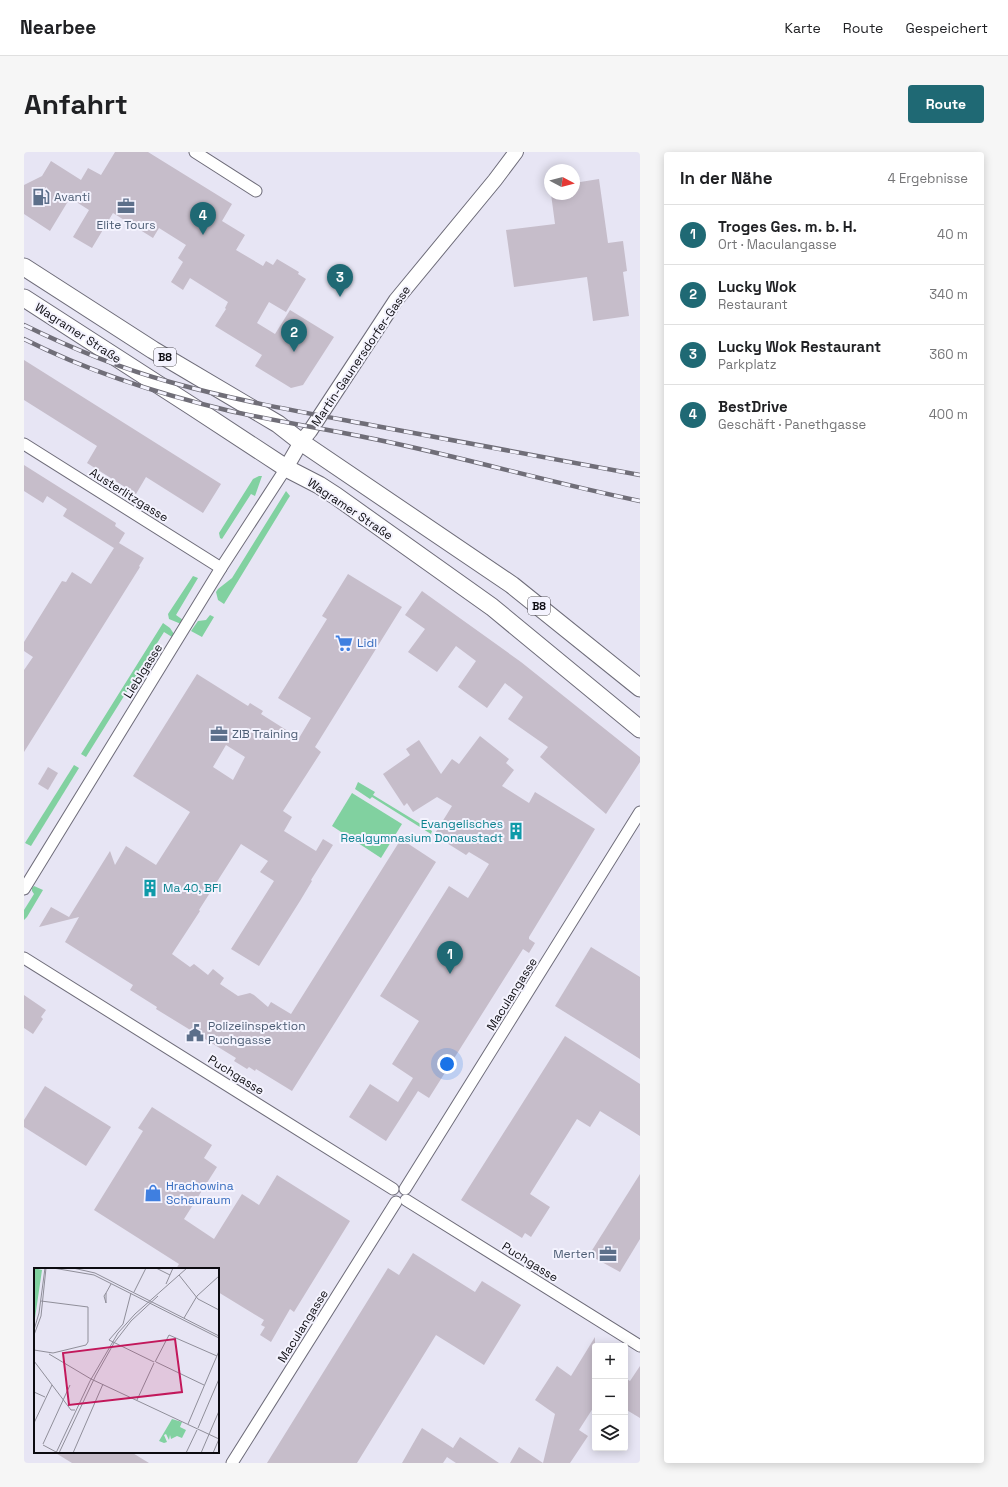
<!DOCTYPE html>
<html lang="de">
<head>
<meta charset="utf-8">
<style>
	body { margin:0; font-family:"Space Grotesk",sans-serif; background:#f6f6f6; color:#202124 }
	.controls { position:absolute; right:12px; bottom:12px; display:grid; overflow:hidden; border-radius:4px; box-shadow:0 2px 10px #0003 }
	.controls button { width:36px; height:36px; display:grid; place-items:center; padding:0; border:0; border-bottom:1px solid #e0e0e0; background:#fff; color:#202124; font:20px sans-serif }
	.compass { position:absolute; left:520px; top:12px; width:36px; height:36px; border-radius:50%; background:#fff; box-shadow:0 2px 10px #0003; rotate:97deg }
	.you { position:absolute; left:423px; top:912px; width:14px; height:14px; margin:-10px; border:3px solid #fff; border-radius:50%; background:#1a73e8; box-shadow:0 0 0 6px #1a73e833 }
	.badge { display:grid; place-items:center; width:26px; height:26px; border-radius:50%; background:#1f6974; color:#fff; font-size:13px; font-weight:700 }
	.pin { position:absolute; translate:-50% -33px; filter:drop-shadow(0 1px 2px #0008) }
	.pin::after { content:''; position:absolute; top:21px; width:14px; height:12px; background:inherit; clip-path:polygon(0 0,100% 0,50% 100%) }
	.list { margin:0; padding:0; list-style:none }
	h2 { display:flex; justify-content:space-between; align-items:center; height:52px; margin:0; padding:0 16px; font-size:17px }
	h2 small { font-size:13px; font-weight:400; color:#757577 }
	.list li { display:grid; grid-template-columns:26px 1fr auto; gap:12px; align-items:center; box-sizing:border-box; height:60px; padding:0 16px; border-top:1px solid #e0e0e0 }
	.list b { display:block; font-size:15px; white-space:nowrap }
	.list p { margin:0; font-size:13px; white-space:nowrap; color:#757577 }
	.list em { font-size:13px; font-style:normal; color:#757577 }
	.icon { flex:none; width:22px; height:22px; fill:none; stroke:currentColor; stroke-width:2; stroke-linecap:round; stroke-linejoin:round }
	.map { position:relative; flex:none; width:616px; height:1311px; overflow:hidden; border-radius:4px }
	header { display:flex; align-items:center; gap:24px; box-sizing:border-box; height:56px; padding:0 20px; background:#fff; border-bottom:1px solid #e0e0e0 }
	header strong { font-size:19px }
	nav { display:flex; gap:22px; margin-inline-start:auto; font-size:14px }
	.intro { display:flex; align-items:center; justify-content:space-between; box-sizing:border-box; height:96px; padding:0 24px }
	h1 { margin:0; font-size:28px }
	.button { padding:10px 18px; border-radius:4px; background:#1f6974; color:#fff; font-size:14px; font-weight:700 }
	main { display:flex; gap:24px; padding:0 24px }
	aside { flex:1; background:#fff; border-radius:4px; box-shadow:0 2px 10px #0003 }
	.map>svg:first-child { display:block }
	.green { fill:#81d1a0 }
	.building { fill:#c6bdca; fill-rule:evenodd }
	.lines { fill:none; stroke-linecap:round; stroke-linejoin:round }
	.minor-casing { stroke:#6e6c79; stroke-width:13 }
	.tertiary-casing { stroke:#6e6c79; stroke-width:16 }
	.primary-casing { stroke:#6e6c79; stroke-width:19 }
	.minor { stroke:#fff; stroke-width:11 }
	.tertiary { stroke:#fff; stroke-width:14 }
	.primary { stroke:#fff; stroke-width:17 }
	.rail-casing { stroke:#706e78; stroke-width:4.5 }
	.rail { stroke:#f4f3fe; stroke-width:3; stroke-dasharray:9; stroke-linecap:butt }
	.labels { text-anchor:middle; dominant-baseline:central; stroke-width:4; stroke-linejoin:round; paint-order:stroke }
	.shield { fill:#f4f3fe; stroke:#525157; stroke-width:1 }
	.shield-label { font-size:11px; font-weight:bold; fill:#0c0b10 }
	.service-label { font-size:12px; fill:#4e5e75; stroke:#f4f3fe; text-anchor:start }
	.street-label { font-size:12px; fill:#0c0b10; stroke:#f4f3fe }
	.shop-label { font-size:12px; fill:#366cbe; stroke:#f4f3fe; text-anchor:start }
	.culture-label { font-size:12px; fill:#0d838f; stroke:#f4f3fe; text-anchor:end }
	.inset-road { fill:none; stroke:#8f8e99; stroke-width:1 }
	.view { fill:#c2185b; fill-opacity:0.15; stroke:#c2185b; stroke-width:2 }
	.inset-edge { fill:none; stroke:#0c0b10; stroke-width:2 }
</style>
</head>
<body>
<header>
<strong>Nearbee</strong>
<nav><a>Karte</a><a>Route</a><a>Gespeichert</a></nav>
</header>
<div class="intro"><h1>Anfahrt</h1><a class="button">Route</a></div>
<main>
<div class="map">
<svg width="616" height="1311" viewBox="0 0 616 1311">
	<rect width="100%" height="100%" fill="#e7e5f4"/>
	<g class="green">
		<path d="M235,324H238L231,344L227,342L198,387L196,386L195,381L229,327Z"/>
		<path d="M262,339L266,344L264,347L200,452L194,448L192,440L194,437L208,426Z"/>
		<path d="M169,424L174,426L152,463L159,468L157,472L145,467L144,462Z"/>
		<path d="M186,463L190,465L178,485L167,479L174,469L182,468Z"/>
		<path d="M139,471L146,476L150,482L148,485L140,480L62,605L57,602Z"/>
		<path d="M50,613L55,616L7,694L1,691Z"/>
		<path d="M334,630L351,640L349,643L408,679L407,682L348,645L346,647L331,637Z"/>
		<path d="M328,641L378,672L357,706L308,674Z"/>
		<path d="M10,734L19,738L3,765L0,768V758L10,742L8,739V736Z"/>
	</g>
	<g class="building">
		<path d="M91,0H124L208,52L198,69L221,83L212,98L239,114L242,109L249,113L253,107L275,120L274,122L282,127L262,160L245,150L233,171L251,182L266,158L310,185L279,233L267,236L231,214L238,203L191,174L202,157L201,156L204,150L166,126L159,138L147,130L159,110L154,106L162,93L135,76L129,86L89,61L68,96L49,85L65,58L46,46L26,79L0,62V33L18,24L27,9L57,28L64,16L77,23Z"/>
		<path d="M575,27L584,91L599,89L603,119L599,120L605,164L569,169L563,125L490,135L482,78L531,72L527,42H550V31Z"/>
		<path d="M0,208L197,332L179,361L122,325L112,342L63,311L73,294L0,248Z"/>
		<path d="M0,313L92,371L91,374L101,381L95,391L120,406L115,414L116,415L0,600V518L9,505L0,499V490L38,429L42,430L48,420L67,432L90,396L39,364L43,357L23,344L19,351L0,339Z"/>
		<path d="M324,422L378,455L291,595L297,600L259,659L268,665L260,679L292,699L299,687L309,693L287,728L288,729L276,749L235,814L207,797L250,729L236,720L244,709L217,692L175,758L176,759L148,802L166,815L170,812L184,823L189,817L200,826L196,832L214,844L226,841L230,843L244,855L247,850L267,862L377,687L412,710L268,939L232,917L231,919L225,915L223,917L210,909L212,906L132,857L133,855L106,838L109,833L41,790L55,765L15,775L27,755L45,765L86,699L91,713L102,694L132,713L166,660L109,624L173,522L224,554L226,551L239,559L237,562L275,586L287,566L254,546L303,467L298,464ZM202,593L221,605L209,628L189,615Z"/>
		<path d="M398,439L497,510L616,605V610L582,662L516,605L524,595L484,567L499,545L481,531L463,556L434,535L452,509L432,494L413,520L384,500L401,477L381,463Z"/>
		<path d="M456,584L485,607L482,611L490,618L478,634L505,651L511,640L571,677L505,785V787L511,791L505,801L499,797L405,946L394,939L362,989L325,965L346,932L374,950L389,926L368,912L395,869L356,844L425,734L444,746L465,712L445,700L442,703L410,683L428,654L413,645L389,660L383,651L380,654L359,622L386,603L382,597L395,588L417,622L428,607L435,612Z"/>
		<path d="M24,615L34,621L24,638L14,632Z"/>
		<path d="M567,795L616,825V907L531,854Z"/>
		<path d="M0,843L22,858L17,865L19,867L9,882L0,876Z"/>
		<path d="M541,884L616,932V984L576,959L566,975L553,967L506,1042L526,1055L507,1085L501,1081L498,1086L437,1048Z"/>
		<path d="M21,934L87,975L62,1014L0,975V968Z"/>
		<path d="M128,955L188,993L180,1006L193,1015L160,1067L190,1087L218,1042L235,1053L253,1023L326,1069L270,1160L266,1157L247,1190L236,1183L241,1175L237,1173L240,1168L194,1140V1117H152L155,1112L70,1058L119,979L114,976Z"/>
		<path d="M616,1022V1087L596,1120L565,1103Z"/>
		<path d="M389,1101L451,1140L458,1129L497,1153L460,1213L412,1183L333,1311H243L364,1116L375,1123Z"/>
		<path d="M571,1185V1253L555,1278L564,1284L546,1311H519L531,1262L511,1248L533,1214L547,1224Z"/>
		<path d="M616,1214V1266L601,1257V1226L606,1229Z"/>
		<path d="M398,1276L429,1296L436,1285L475,1311H432L423,1305L419,1311H378Z"/>
		<path d="M495,1295L519,1311H486Z"/>
		<path d="M30,1300H107L125,1311H48Z"/>
	</g>
	<g class="lines">
		<g class="minor-casing">
			<g id="minor">
				<path d="M171,0L232,39"/>
				<path d="M0,292L197,416"/>
				<path d="M0,737L197,416L262,316"/>
				<path d="M0,806L369,1037"/>
				<path d="M381,1037L616,660"/>
				<path d="M382,1048L616,1194"/>
				<path d="M208,1311L372,1050"/>
			</g>
		</g>
		<g class="tertiary-casing">
			<path id="tertiary" d="M262,316L277,290L286,279L372,148L471,28L492,0"/>
		</g>
		<g class="primary-casing">
			<g id="primary">
				<path d="M0,115L129,198L254,272L277,290L488,433L616,536"/>
				<path d="M0,146L169,255L262,316L295,333L312,344L468,455L616,577"/>
			</g>
		</g>
		<use href="#minor" class="minor"/>
		<use href="#tertiary" class="tertiary"/>
		<use href="#primary" class="primary"/>
		<g class="rail-casing">
			<g id="rail">
				<path d="M0,173C47,196 95,216 146,230C213,249 283,261 352,274C440,291 528,307 616,323"/>
				<path d="M0,187C65,220 135,242 206,259C260,271 315,279 369,291C452,309 533,332 616,349"/>
			</g>
		</g>
		<use href="#rail" class="rail"/>
	</g>
	<defs>
		<g id="fuel-bare" transform="scale(1.38)"><path d="M-5.5-6h7V0h2V4h1.3V-2.5L3-4.5l.8-.8L6-3V5H2.5V1h-1V6h-7ZM-4.2-4.7v3.2H.2V-4.7Z" fill="#5c6f8a" stroke="#f4f3fe" stroke-width="2.5" paint-order="stroke"/></g>
		<g id="office-bare" transform="scale(1.38)"><path d="M-6-3h4V-5.5h4V-3h4V5H-6ZM-1-4.5V-3h2v-1.5ZM-6 0V1H6V0Z" fill="#5c6f8a" stroke="#f4f3fe" stroke-width="2.5" paint-order="stroke"/></g>
		<g id="supermarket-bare" transform="scale(1.38)"><path d="M-6-5.5h2.5l.6 2H6L4.5 2H-2.5L-4.4-4H-6ZM-1.5 3.2a1.3 1.3 0 1 0 .1 0ZM3 3.2a1.3 1.3 0 1 0 .1 0Z" fill="#3f7fe0" stroke="#f4f3fe" stroke-width="2.5" paint-order="stroke"/></g>
		<g id="building-bare" transform="scale(1.38)"><path d="M-4-6H4V6H1V3H-1V6H-4ZM-2.5-4.3h1.7v1.8h-1.7ZM.8-4.3h1.7v1.8H.8ZM-2.5-1h1.7V.8h-1.7ZM.8-1h1.7V.8H.8Z" fill="#0f9aa8" stroke="#f4f3fe" stroke-width="2.5" paint-order="stroke"/></g>
		<g id="civic-bare" transform="scale(1.38)"><path d="M-.6-6.5H3V-4.5H.6V-3L4-1V1h2V6H-6V1h2V-1L-.6-3ZM-1.2 2.5V6h2.4V2.5Z" fill="#5c6f8a" stroke="#f4f3fe" stroke-width="2.5" paint-order="stroke"/></g>
		<g id="shop-bare" transform="scale(1.38)"><path d="M-5-2.5h2.3a2.7 3.5 0 0 1 5.4 0H5L5.5 6h-11ZM-1.5-2.5h3a1.5 2.3 0 0 0-3 0Z" fill="#3f7fe0" stroke="#f4f3fe" stroke-width="2.5" paint-order="stroke"/></g>
	</defs>
	<g fill-rule="evenodd">
		<use href="#fuel-bare" x="17" y="45"/>
		<use href="#office-bare" x="102" y="54"/>
		<use href="#supermarket-bare" x="320" y="491"/>
		<use href="#office-bare" x="195" y="582"/>
		<use href="#building-bare" x="492" y="679"/>
		<use href="#building-bare" x="126" y="736"/>
		<use href="#civic-bare" x="171" y="881"/>
		<use href="#shop-bare" x="129" y="1041"/>
		<use href="#office-bare" x="584" y="1102"/>
	</g>
	<g class="labels">
		<g class="shield">
			<rect x="130" y="196" width="22" height="18" rx="3"/>
			<rect x="504" y="445" width="22" height="18" rx="3"/>
		</g>
		<g class="shield-label">
			<text x="141" y="205">B8</text>
			<text x="515" y="454">B8</text>
		</g>
		<g class="service-label">
			<text x="30" y="45">Avanti</text>
			<text x="102" y="73" text-anchor="middle">Elite Tours</text>
			<text x="208" y="582">ZIB Training</text>
			<text x="184" y="874">Polizeiinspektion<tspan x="184" dy="14">Puchgasse</tspan></text>
			<text x="571" y="1102" text-anchor="end">Merten</text>
		</g>
		<g class="street-label">
			<text transform="translate(54 181) rotate(33)">Wagramer Straße</text>
			<text transform="translate(337 204) rotate(-56)">Martin-Gaunersdorfer-Gasse</text>
			<text transform="translate(105 343) rotate(32)">Austerlitzgasse</text>
			<text transform="translate(326 357) rotate(34)">Wagramer Straße</text>
			<text transform="translate(119 519) rotate(-58)">Lieblgasse</text>
			<text transform="translate(488 842) rotate(-58)">Maculangasse</text>
			<text transform="translate(212 923) rotate(32)">Puchgasse</text>
			<text transform="translate(506 1110) rotate(32)">Puchgasse</text>
			<text transform="translate(279 1174) rotate(-58)">Maculangasse</text>
		</g>
		<g class="shop-label">
			<text x="333" y="491">Lidl</text>
			<text x="142" y="1034">Hrachowina<tspan x="142" dy="14">Schauraum</tspan></text>
		</g>
		<g class="culture-label">
			<text x="479" y="672">Evangelisches<tspan x="479" dy="14">Realgymnasium Donaustadt</tspan></text>
			<text x="139" y="736" text-anchor="start">Ma 40, BFI</text>
		</g>
	</g>
	<g transform="translate(10 1116)">
		<rect width="185" height="185" fill="#e7e5f4"/>
		<path d="M0,0L8,2L0,57ZM138,151L148,154L146,159L152,162L148,170L143,168L137,171L136,167L135,172L132,166L130,167L133,174L130,175L125,173Z" fill="#81d1a0"/>
		<path class="inset-road" d="M19,0L60,7L185,70M39,0L61,5L185,68M122,0L136,7M145,7L164,31L185,42M132,16L139,0M100,24L112,0M72,25V35L70,28L72,25L77,16M97,25L89,56L75,72L120,94M150,50L163,28L185,8M0,62L5,45L11,0M0,67L7,48L12,0M0,82L19,85L52,77L54,74V39L7,33M15,86L57,111L185,171M0,93L37,142H41M121,94L135,67L183,88M122,94L170,117M0,124L11,129M103,132L120,95M0,155L18,117M154,156L185,83M164,160L185,111M9,176L36,117M9,177L24,185M22,185L56,113L84,65L101,46L153,0M25,185L62,107L80,75L97,53L124,28M39,185L69,116M152,185L163,162M167,185L185,143M179,185L185,171"/>
		<path class="view" d="M141,71L148,124L35,137L29,85Z"/>
		<rect width="185" height="185" class="inset-edge"/>
	</g>
</svg>
<div class="controls">
<button>+</button>
<button>−</button>
<button><svg class="icon" aria-label="layers" viewBox="0 0 24 24"><path d="M12 4l9 5-9 5-9-5zM3 14l9 5 9-5"/></svg></button>
</div>
<svg class="compass" viewBox="-18 -18 36 36"><path d="M0-13l5 13h-10z" fill="#e53935"/><path d="M0 13l5-13h-10z" fill="#757577"/></svg>
<div class="you"></div>
<div class="pin badge" style="left:426px;top:822px">1</div>
<div class="pin badge" style="left:270px;top:200px">2</div>
<div class="pin badge" style="left:316px;top:145px">3</div>
<div class="pin badge" style="left:179px;top:83px">4</div>
</div>
<aside>
<h2>In der Nähe<small>4 Ergebnisse</small></h2>
<ul class="list">
<li><span class="badge">1</span><div><b>Troges Ges. m. b. H.</b><p>Ort · Maculangasse</p></div><em>40 m</em></li>
<li><span class="badge">2</span><div><b>Lucky Wok</b><p>Restaurant</p></div><em>340 m</em></li>
<li><span class="badge">3</span><div><b>Lucky Wok Restaurant</b><p>Parkplatz</p></div><em>360 m</em></li>
<li><span class="badge">4</span><div><b>BestDrive</b><p>Geschäft · Panethgasse</p></div><em>400 m</em></li>
</ul>
</aside>
</main>
</body>
</html>
